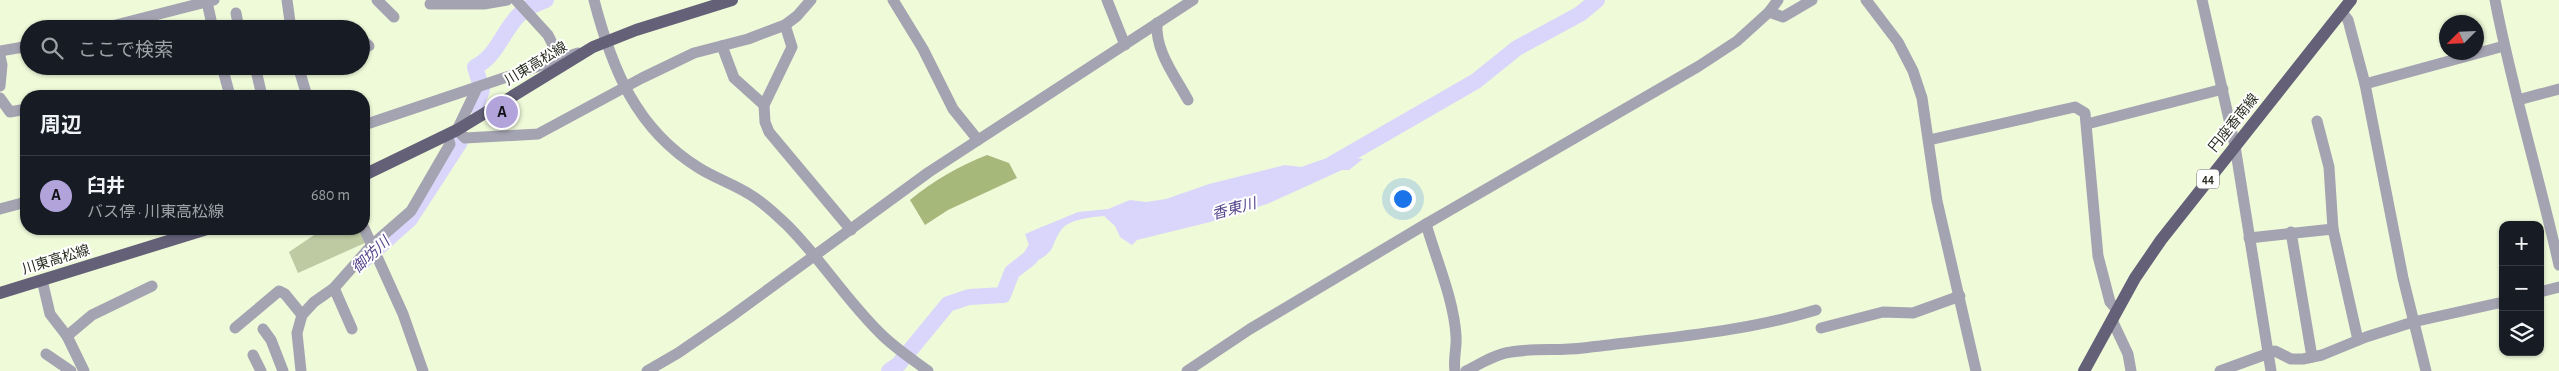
<!DOCTYPE html>
<html lang="ja">
<head>
<meta charset="utf-8">
<style>
	body { margin:0; font-family:"Alegreya Sans","Noto Sans JP",sans-serif; background:#20242c; color:#f1f3f6 }
	.controls { position:absolute; right:15px; bottom:15px; display:grid; overflow:hidden; border-radius:10px; box-shadow:0 1px 4px #0004 }
	.controls button { width:45px; height:45px; display:grid; place-items:center; padding:0; border:0; border-bottom:1px solid #363941; background:#171b24; color:#f1f3f6; font:25px sans-serif }
	.compass { position:absolute; left:2439px; top:15px; width:45px; height:45px; border-radius:50%; background:#171b24; box-shadow:0 1px 4px #0004; rotate:246deg }
	.you { position:absolute; left:1402px; top:198px; width:18px; height:18px; margin:-12px; border:4px solid #fff; border-radius:50%; background:#1a73e8; box-shadow:0 0 0 8px #1a73e833 }
	.badge { display:grid; place-items:center; width:32px; height:32px; border-radius:50%; background:#b2a4db; color:#111; font-size:16px; font-weight:700 }
	.pin { position:absolute; translate:-50% -50%; border:2px solid #fff; box-shadow:0 1px 5px #0006 }
	.list { margin:0; padding:0; list-style:none }
	h2 { display:flex; justify-content:space-between; align-items:center; height:65px; margin:0; padding:0 20px; font-size:21px }
	h2 small { font-size:16px; font-weight:400; color:#9ea1a6 }
	.list li { display:grid; grid-template-columns:32px 1fr auto; gap:15px; align-items:center; box-sizing:border-box; height:80px; padding:0 20px; border-top:1px solid #363941 }
	.list b { display:block; font-size:19px; white-space:nowrap }
	.list p { margin:0; font-size:16px; white-space:nowrap; color:#9ea1a6 }
	.list em { font-size:16px; font-style:normal; color:#9ea1a6 }
	.icon { flex:none; width:28px; height:28px; fill:none; stroke:currentColor; stroke-width:2; stroke-linecap:round; stroke-linejoin:round }
	.map { position:relative; flex:none; width:2559px; height:371px; overflow:hidden }
	.search { position:absolute; background:#171b24; box-shadow:0 1px 4px #0004; left:20px; top:20px; width:350px; height:55px; display:flex; align-items:center; gap:12px; box-sizing:border-box; padding:0 18px; border-radius:28px; color:#9ea1a6; font-size:19px }
	.panel { position:absolute; background:#171b24; box-shadow:0 1px 4px #0004; left:20px; top:90px; width:350px; height:145px; border-radius:20px }
	.map>svg:first-child { display:block }
	.green { fill:#bdcaa2 }
	.forest { fill:#a6b97b }
	.water { fill:#dad6fb }
	.lines { fill:none; stroke-linecap:round; stroke-linejoin:round }
	.river { stroke:#dad6fb; stroke-width:16 }
	.minor { stroke:#a4a3b1; stroke-width:11 }
	.major { stroke:#636078; stroke-width:12 }
	.labels { text-anchor:middle; dominant-baseline:central; stroke-width:4; stroke-linejoin:round; paint-order:stroke }
	.shield { fill:#fff; stroke:#696c64; stroke-width:1 }
	.shield-label { font-size:12px; font-weight:bold; fill:#292d21 }
	.street-label { font-size:14px; fill:#292d21; stroke:#fff }
	.water-label { font-size:15px; font-style:italic; fill:#54448d; stroke:#fff }
</style>
</head>
<body>
<div class="map">
<svg width="2559" height="371" viewBox="0 0 2559 371">
	<rect width="100%" height="100%" fill="#effad9"/>
	<path class="green" d="M337,229H362L367,242L298,273L289,252L317,233Z"/>
	<path class="forest" d="M987,155L1009,163L1017,178L948,210L925,225L910,200C933,181 959,166 987,155Z"/>
	<path class="water" d="M1344,152L1355,154V158L1363,159L1349,170H1342L1267,204L1210,222L1137,240L1132,245L1120,237L1115,226L1104,216C1092,217 1070,219 1062,229C1049,246 1059,249 1035,262L1025,234L1078,212L1108,209L1130,200L1146,202L1166,199L1209,184L1285,165L1301,167Z"/>
	<g class="lines">
		<g class="river">
			<path d="M480,83L475,67C498,56 503,29 521,13C528,6 537,4 546,0"/>
			<path d="M476,106L482,90"/>
			<path d="M1332,164L1476,81L1517,48L1580,14L1597,0"/>
			<path d="M363,261L410,219L460,142"/>
			<path d="M889,371L898,365L948,304L969,297L1003,295L1012,272L1030,258L1045,234"/>
		</g>
		<g class="minor">
			<path d="M287,0L291,29"/>
			<path d="M377,0L394,17"/>
			<path d="M516,0L548,35L560,59"/>
			<path d="M594,0C612,69 636,129 699,168C715,178 733,184 749,194C763,202 775,214 787,225C821,259 846,300 881,334C895,348 912,359 928,371"/>
			<path d="M893,0L923,49L953,109L978,140"/>
			<path d="M1107,0L1125,45"/>
			<path d="M1866,0L1898,42L1913,71L1922,98L1937,201L1976,371"/>
			<path d="M2202,0L2235,146L2271,371"/>
			<path d="M2495,0C2512,89 2539,176 2559,265"/>
			<path d="M207,2L213,29"/>
			<path d="M430,4H484L507,0"/>
			<path d="M1769,12L1778,0"/>
			<path d="M2342,12L2348,20L2365,84L2403,278L2426,371"/>
			<path d="M236,13L239,29"/>
			<path d="M1157,23C1155,51 1175,76 1188,100"/>
			<path d="M785,25L792,47L764,105L765,122L769,132L851,230"/>
			<path d="M100,29L214,0"/>
			<path d="M361,39L369,46"/>
			<path d="M722,46L734,78L764,105"/>
			<path d="M0,51L29,46"/>
			<path d="M0,56L2,65L0,86"/>
			<path d="M222,66L230,96"/>
			<path d="M255,66L262,96"/>
			<path d="M298,66L307,96"/>
			<path d="M2365,84L2504,46"/>
			<path d="M477,88L457,130L465,138L538,134L642,78L694,53L748,39L785,25L797,16L811,0"/>
			<path d="M0,98L10,112L26,109"/>
			<path d="M2518,100L2559,89"/>
			<path d="M2317,121L2329,167L2333,229L2358,340"/>
			<path d="M2087,124L2223,89"/>
			<path d="M364,125L578,53"/>
			<path d="M1929,140L2075,107L2085,113L2098,256L2110,302L2117,310"/>
			<path d="M0,209L26,202"/>
			<path d="M1426,224C1436,259 1454,300 1456,336C1457,348 1453,359 1455,371"/>
			<path d="M364,228L403,314L423,371"/>
			<path d="M2291,232L2312,357"/>
			<path d="M2249,238L2333,229"/>
			<path d="M42,280L50,314L67,336L84,371"/>
			<path d="M334,288L352,329"/>
			<path d="M2540,292L2559,287"/>
			<path d="M2112,320L2128,354L2131,371"/>
			<path d="M235,328L279,291L285,294L302,315"/>
			<path d="M1821,328L1883,312L1913,313L1960,296"/>
			<path d="M263,329L271,340L283,371"/>
			<path d="M67,336L92,315L152,286"/>
			<path d="M46,354L71,371"/>
			<path d="M253,355L261,371"/>
			<path d="M301,371L297,333L302,315L314,302L334,288L372,245L411,211L450,144L447,135"/>
			<path d="M647,371L678,353L729,318L929,172L1193,0"/>
			<path d="M1187,371L1250,329L1426,224L1699,66L1737,41L1769,12L1783,17L1812,0"/>
			<path d="M1466,371C1480,364 1495,354 1511,352C1534,348 1559,351 1583,348C1661,338 1740,333 1816,310"/>
			<path d="M2220,371L2275,351L2291,359H2303L2322,355L2366,337L2413,322L2503,302"/>
		</g>
		<g class="major">
			<path d="M364,175L457,130L593,47L636,30L732,0"/>
			<path d="M0,293L207,229"/>
			<path d="M2084,371L2135,278L2161,240L2351,0"/>
		</g>
	</g>
	<g class="labels">
		<rect class="shield" x="2197" y="169.5" width="22" height="19" rx="4"/>
		<g class="shield-label">
			<text x="2208" y="179">44</text>
		</g>
		<g class="street-label">
			<text transform="translate(536 64) rotate(-31)">川東高松線</text>
			<text transform="translate(2234 123) rotate(-51)">円座香南線</text>
			<text transform="translate(56 260) rotate(-17)">川東高松線</text>
		</g>
		<g class="water-label">
			<text transform="translate(1234 209) rotate(-15)">香東川</text>
			<text transform="translate(371 255) rotate(-43)">御坊川</text>
		</g>
	</g>
</svg>
<div class="controls">
<button>+</button>
<button>−</button>
<button><svg class="icon" aria-label="layers" viewBox="0 0 24 24"><path d="M12 4l9 5-9 5-9-5zM3 14l9 5 9-5"/></svg></button>
</div>
<svg class="compass" viewBox="-18 -18 36 36"><path d="M0-13l5 13h-10z" fill="#e53935"/><path d="M0 13l5-13h-10z" fill="#9ea1a6"/></svg>
<div class="you"></div>
<div class="pin badge" style="left:502px;top:112px">A</div>
<div class="search"><svg class="icon" aria-label="search" viewBox="0 0 24 24"><circle cx="10" cy="10" r="6"/><path d="M15 15l6 6"/></svg>ここで検索</div>
<section class="panel">
<h2>周辺<small></small></h2>
<ul class="list">
<li><span class="badge">A</span><div><b>臼井</b><p>バス停 · 川東高松線</p></div><em>680 m</em></li>
</ul>
</section>
</div>
</body>
</html>
